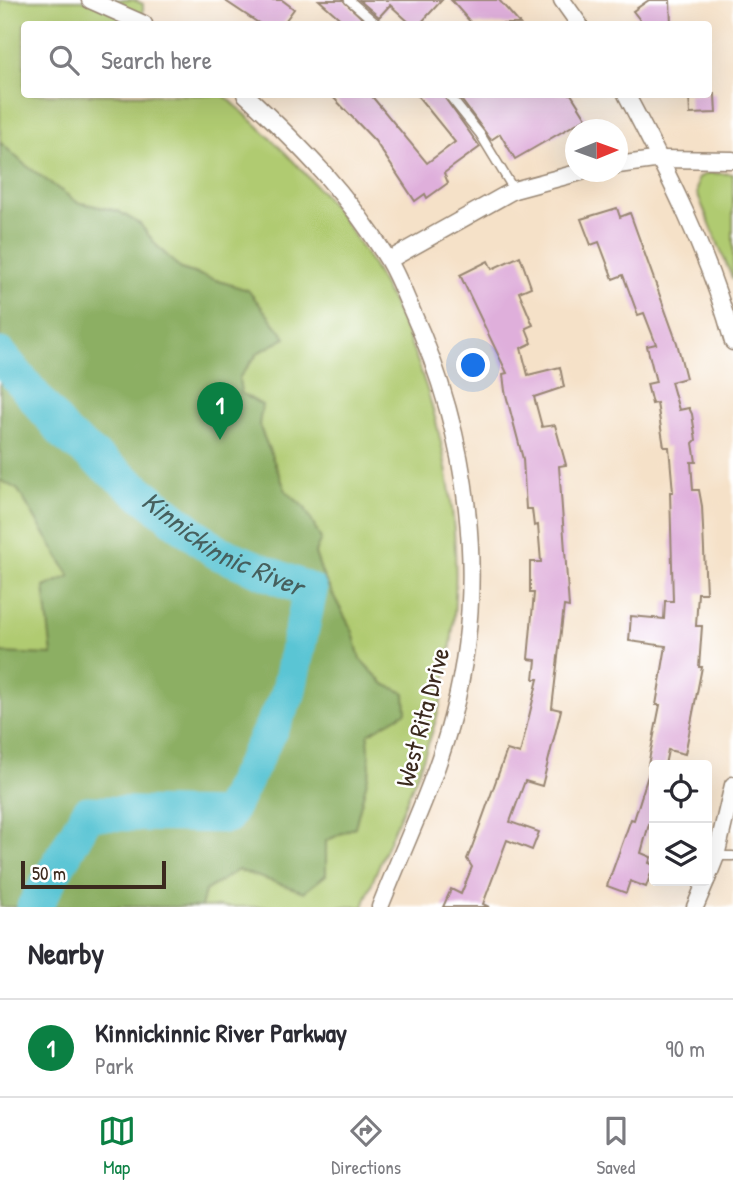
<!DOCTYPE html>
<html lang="en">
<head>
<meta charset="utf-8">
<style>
	body { margin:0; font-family:"Patrick Hand",sans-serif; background:#f2f2f3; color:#2b2b33 }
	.controls { position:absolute; right:21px; bottom:21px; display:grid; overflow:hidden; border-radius:7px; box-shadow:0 7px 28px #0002 }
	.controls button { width:63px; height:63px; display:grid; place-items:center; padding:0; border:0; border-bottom:2px solid #e1e1e2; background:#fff; color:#2b2b33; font:35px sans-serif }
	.compass { position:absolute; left:565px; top:119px; width:63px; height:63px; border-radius:50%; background:#fff; box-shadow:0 7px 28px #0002; rotate:89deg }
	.scale { position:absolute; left:21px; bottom:18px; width:145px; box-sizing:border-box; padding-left:7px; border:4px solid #3b2a1e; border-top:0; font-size:19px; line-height:24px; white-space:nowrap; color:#3b2a1e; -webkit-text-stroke:5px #fff; paint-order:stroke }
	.you { position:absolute; left:474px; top:366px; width:24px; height:24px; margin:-18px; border:5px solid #fff; border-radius:50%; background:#1a73e8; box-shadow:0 0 0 10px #1a73e833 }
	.badge { display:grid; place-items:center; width:46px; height:46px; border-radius:50%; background:#0b8043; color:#fff; font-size:23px; font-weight:700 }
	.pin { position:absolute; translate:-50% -58px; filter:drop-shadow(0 2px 4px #0008) }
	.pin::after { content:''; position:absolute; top:37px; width:24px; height:21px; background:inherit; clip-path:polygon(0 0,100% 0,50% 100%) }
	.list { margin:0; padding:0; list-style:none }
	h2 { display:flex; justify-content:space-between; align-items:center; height:91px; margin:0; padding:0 28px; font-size:30px }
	h2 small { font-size:23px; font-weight:400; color:#7c7c81 }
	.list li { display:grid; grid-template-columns:46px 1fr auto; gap:21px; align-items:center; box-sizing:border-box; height:98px; padding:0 28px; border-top:2px solid #e1e1e2 }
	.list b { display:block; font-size:26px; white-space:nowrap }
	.list p { margin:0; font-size:23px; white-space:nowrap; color:#7c7c81 }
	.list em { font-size:23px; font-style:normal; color:#7c7c81 }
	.icon { flex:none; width:38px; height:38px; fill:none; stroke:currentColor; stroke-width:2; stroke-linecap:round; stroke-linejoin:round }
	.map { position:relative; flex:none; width:733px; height:907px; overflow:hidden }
	.search { position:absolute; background:#fff; box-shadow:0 7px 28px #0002; left:21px; right:21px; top:21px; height:77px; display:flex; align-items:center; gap:18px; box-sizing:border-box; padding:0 24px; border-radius:7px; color:#7c7c81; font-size:26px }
	.sheet { height:189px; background:#fff }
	nav { display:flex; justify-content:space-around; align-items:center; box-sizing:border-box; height:98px; border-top:2px solid #e1e1e2; background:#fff; font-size:19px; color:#7c7c81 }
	nav a { display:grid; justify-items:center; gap:4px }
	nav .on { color:#0b8043 }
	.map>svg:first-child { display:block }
	.green { fill:#b0cb71; stroke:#767a48; stroke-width:2 }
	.forest { fill:#8caf63; stroke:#646c40; stroke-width:2 }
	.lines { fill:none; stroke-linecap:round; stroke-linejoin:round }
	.river { stroke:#5ac5d4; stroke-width:35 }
	.building { fill:#dfafdb }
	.lane-casing { stroke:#988673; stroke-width:11 }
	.street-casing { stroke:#988673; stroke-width:19 }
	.lane { stroke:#fff; stroke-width:8 }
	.street { stroke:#fff; stroke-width:16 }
	.labels { text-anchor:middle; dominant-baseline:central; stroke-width:5; stroke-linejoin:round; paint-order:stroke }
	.street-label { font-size:26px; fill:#3b2a1e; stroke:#fff }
	.water-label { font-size:28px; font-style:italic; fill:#46605e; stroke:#fff }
</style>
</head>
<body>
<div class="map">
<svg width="733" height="907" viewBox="0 0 733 907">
	<rect width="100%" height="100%" fill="#fff"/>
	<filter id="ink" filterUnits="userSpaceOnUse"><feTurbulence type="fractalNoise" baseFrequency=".0143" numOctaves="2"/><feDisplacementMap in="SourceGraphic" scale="14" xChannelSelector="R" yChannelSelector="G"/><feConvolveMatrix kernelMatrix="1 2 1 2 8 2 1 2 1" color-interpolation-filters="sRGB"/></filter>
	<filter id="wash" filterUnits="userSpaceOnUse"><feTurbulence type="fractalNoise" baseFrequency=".00686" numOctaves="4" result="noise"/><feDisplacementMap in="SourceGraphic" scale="28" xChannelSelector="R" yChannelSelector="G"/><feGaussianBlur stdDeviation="1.57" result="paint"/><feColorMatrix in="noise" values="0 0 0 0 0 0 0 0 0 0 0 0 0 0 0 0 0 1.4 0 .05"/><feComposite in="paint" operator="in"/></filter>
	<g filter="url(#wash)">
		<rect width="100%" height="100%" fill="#f5e1c8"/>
		<g class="green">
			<path d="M0,0H134L143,4V24H24V94L224,95C266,133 307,171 341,217C440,354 480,539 440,705C422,776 387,838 363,907H0Z"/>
			<path d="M708,173L733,174V280L697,193L698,178Z"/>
		</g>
		<path class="forest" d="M0,142L24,164L77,202L118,211L140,224L158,247L181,269L248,290L286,338L259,352L239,378L241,393L262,405L259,425L286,491L305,508L321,539L315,553L323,576L353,632L360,659L384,684L405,693L406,712L368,734L370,769L355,827L326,841V875L304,892L238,870L205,891L201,907H0V653L52,655L44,587L70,576L18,490L0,480Z"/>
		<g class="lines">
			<path class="river" id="s1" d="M0,355L66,435L217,552L310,591L288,694L227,816L88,813L34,907"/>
		</g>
		<g id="blocks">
			<g class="building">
				<path d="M224,0H282L294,9L283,24H260Z"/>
				<path d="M319,0H343L368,24H346Z"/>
				<path d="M359,0H442L420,24H411L390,5L379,17Z"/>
				<path d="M451,0H499L520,24H472Z"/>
				<path d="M649,0H670L671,24H643L633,11Z"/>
				<path d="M330,94H370L427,163L455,142L416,94H442L480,147L444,173L448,183L427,198L425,194L415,201L375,141Z"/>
				<path d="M457,94H571L586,118L515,159L500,134L491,140Z"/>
				<path d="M689,94H715L716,113L690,114Z"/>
				<path d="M617,208L620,217L630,213L677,343L686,378L671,382L679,410L689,408L692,414L696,440L693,443L696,462H691L693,490H699L702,506L706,593H698L696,626H702L699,667H702L685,754L668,750L665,765H648L660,705H656L666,646L629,641L631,616L664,619L665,601H673L670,492H673L669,447H664L657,403L652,404L647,384L656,382L647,346L656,344L644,313L638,315L623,275L613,279L599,242L591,245L581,219Z"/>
				<path d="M520,256L531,287L519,292L533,325L526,328L532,343L521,348L528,375L560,367L564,387L534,397L542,427L555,425L566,465L559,466L569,607L564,606L552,708L561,710L542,786L525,781L510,822L539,832L532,850L507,840L483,904L489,907H443L451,889L461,894L472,867L467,859L472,847L507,750L520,754L538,679H534L536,660L528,659L534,593H530V562H541L538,525L534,526L532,509H526L523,459L505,391L503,374L507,373L460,275L488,261L492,269Z"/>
				<path d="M651,766H654V819L651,817L641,853L651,857L649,863L654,865L646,887L630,881L626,893L607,886L631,819L634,820Z"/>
			</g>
		</g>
	</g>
	<g filter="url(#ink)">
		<use href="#blocks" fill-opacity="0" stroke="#988673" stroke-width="2"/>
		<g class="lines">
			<g class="lane-casing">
				<g id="lane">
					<path d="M349,0L377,24"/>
					<path d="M448,94L480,134L514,190"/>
					<path d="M716,856H733"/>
				</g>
			</g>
			<g class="street-casing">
				<g id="street">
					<path d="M90,0L144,24"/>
					<path d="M562,0L579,24"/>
					<path d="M245,94C301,146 347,193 387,258C397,274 404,293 412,311C469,436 488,580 453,714C436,781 405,843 380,907"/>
					<path d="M626,94C668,173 710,256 733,342"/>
					<path d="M618,165L661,159L733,160"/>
					<path d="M389,260L514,190L581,172"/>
					<path d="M707,879L716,856L733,785"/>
					<path d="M695,907L706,881"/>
				</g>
			</g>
			<use href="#lane" class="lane"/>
			<use href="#street" class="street"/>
		</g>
	</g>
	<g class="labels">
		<g class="street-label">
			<text transform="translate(422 717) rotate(-75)">West Rita Drive</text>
		</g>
		<g class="water-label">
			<text stroke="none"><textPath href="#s1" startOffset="296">Kinnickinnic River</textPath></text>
		</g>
	</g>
</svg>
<div class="controls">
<button><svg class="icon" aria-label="locate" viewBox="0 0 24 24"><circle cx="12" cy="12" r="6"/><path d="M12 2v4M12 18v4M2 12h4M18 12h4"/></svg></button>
<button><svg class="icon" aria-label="layers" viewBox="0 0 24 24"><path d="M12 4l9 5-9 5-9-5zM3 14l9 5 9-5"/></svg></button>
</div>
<svg class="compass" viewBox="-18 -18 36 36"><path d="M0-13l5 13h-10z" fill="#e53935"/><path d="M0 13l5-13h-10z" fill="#7c7c81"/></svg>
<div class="scale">50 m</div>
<div class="you"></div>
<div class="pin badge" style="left:220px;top:440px">1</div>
<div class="search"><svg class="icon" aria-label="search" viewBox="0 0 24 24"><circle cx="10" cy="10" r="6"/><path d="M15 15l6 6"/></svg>Search here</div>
</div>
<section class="sheet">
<h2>Nearby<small></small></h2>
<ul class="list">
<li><span class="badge">1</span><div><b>Kinnickinnic River Parkway</b><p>Park</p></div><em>90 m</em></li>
</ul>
</section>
<nav>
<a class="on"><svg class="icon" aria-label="map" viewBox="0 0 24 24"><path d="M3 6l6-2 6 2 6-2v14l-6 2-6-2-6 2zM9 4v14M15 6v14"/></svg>Map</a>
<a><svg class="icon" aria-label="directions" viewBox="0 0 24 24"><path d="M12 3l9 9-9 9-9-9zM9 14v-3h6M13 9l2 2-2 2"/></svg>Directions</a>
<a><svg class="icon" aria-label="saved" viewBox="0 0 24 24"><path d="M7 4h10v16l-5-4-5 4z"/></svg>Saved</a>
</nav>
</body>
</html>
